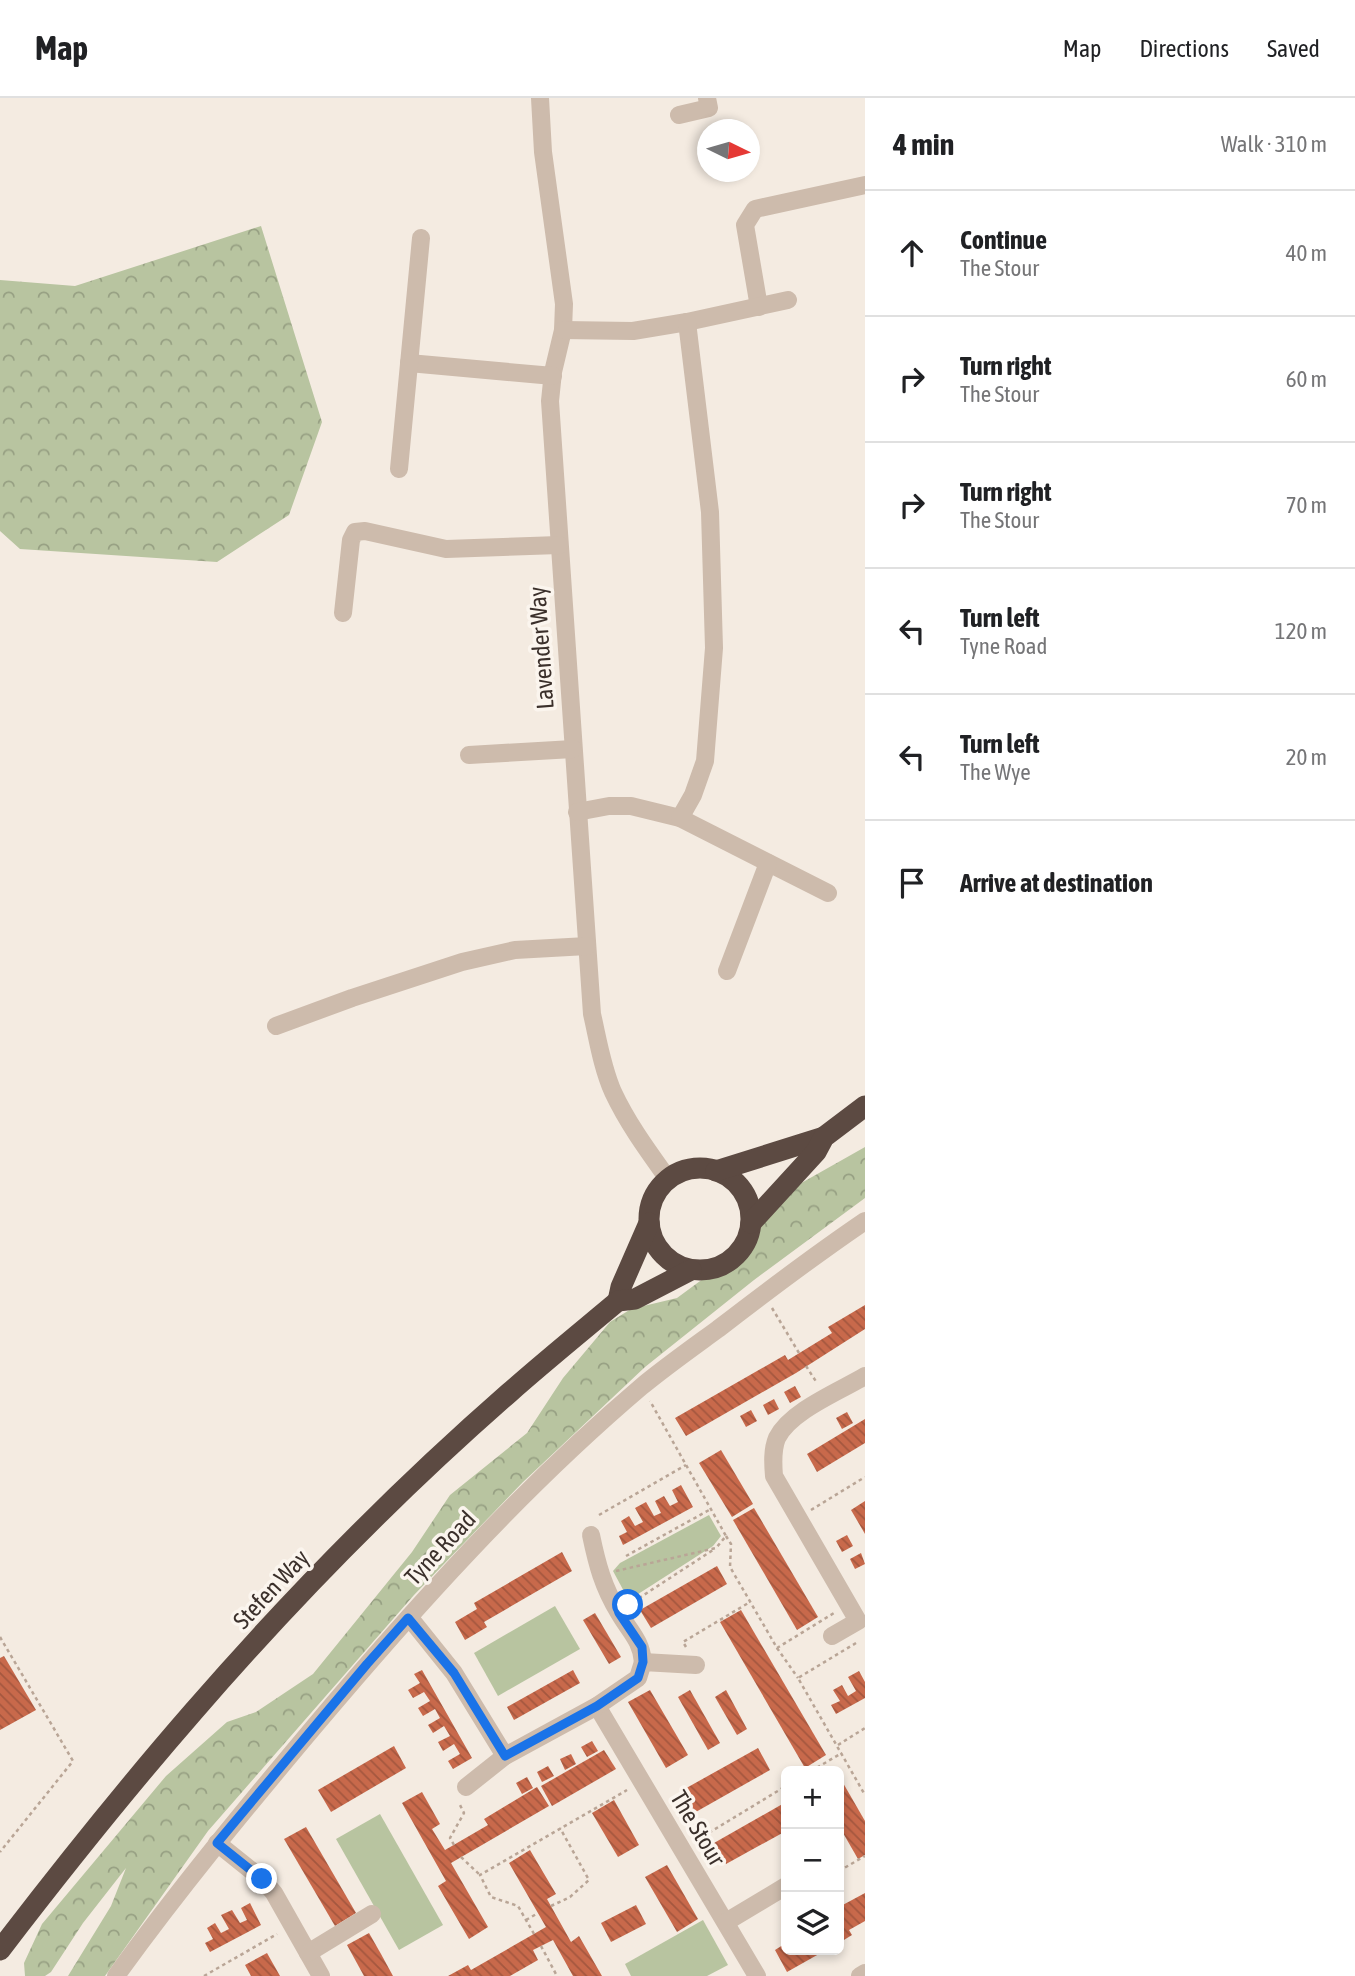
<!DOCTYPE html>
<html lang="en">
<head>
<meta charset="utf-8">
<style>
	body { margin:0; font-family:"Asap Condensed",sans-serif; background:#f6f6f6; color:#202124 }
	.controls { position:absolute; right:21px; bottom:21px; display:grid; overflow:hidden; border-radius:10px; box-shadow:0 4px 10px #0003 }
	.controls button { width:63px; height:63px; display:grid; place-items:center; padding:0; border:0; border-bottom:2px solid #e0e0e0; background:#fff; color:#202124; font:35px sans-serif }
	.compass { position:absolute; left:697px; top:21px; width:63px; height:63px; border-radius:50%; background:#fff; box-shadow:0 4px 10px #0003; rotate:95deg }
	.stop { position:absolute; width:21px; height:21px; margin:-16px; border:5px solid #1a73e8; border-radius:50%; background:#fff }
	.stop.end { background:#1a73e8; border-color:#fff; box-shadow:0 2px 7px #0008 }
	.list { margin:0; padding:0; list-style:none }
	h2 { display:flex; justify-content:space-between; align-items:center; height:91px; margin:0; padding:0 28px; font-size:30px }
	h2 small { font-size:23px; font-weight:400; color:#757577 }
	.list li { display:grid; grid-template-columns:46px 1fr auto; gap:21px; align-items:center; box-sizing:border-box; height:126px; padding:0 28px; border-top:2px solid #e0e0e0 }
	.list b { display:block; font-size:26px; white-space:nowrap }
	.list p { margin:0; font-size:23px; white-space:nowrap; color:#757577 }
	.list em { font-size:23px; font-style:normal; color:#757577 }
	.icon { flex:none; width:38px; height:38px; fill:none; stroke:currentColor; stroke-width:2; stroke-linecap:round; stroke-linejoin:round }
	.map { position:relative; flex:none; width:865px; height:1878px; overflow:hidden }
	header { display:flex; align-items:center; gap:42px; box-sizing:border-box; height:98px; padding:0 35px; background:#fff; border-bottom:2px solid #e0e0e0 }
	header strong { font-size:33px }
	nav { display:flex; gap:38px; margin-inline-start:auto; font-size:24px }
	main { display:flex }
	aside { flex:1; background:#fff }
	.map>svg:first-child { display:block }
	.green { fill:#b8c4a0 }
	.forest { fill:url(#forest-crowns) }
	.building { fill:url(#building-back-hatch) }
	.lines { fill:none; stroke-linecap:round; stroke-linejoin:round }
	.path { stroke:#b9a596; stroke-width:2.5; stroke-dasharray:3.5 3.5; stroke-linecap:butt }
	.minor { stroke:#cdbbac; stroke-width:18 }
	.highway { stroke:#5c4a42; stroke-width:21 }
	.route { stroke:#1a73e8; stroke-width:9 }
	.labels { text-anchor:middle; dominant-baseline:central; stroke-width:7; stroke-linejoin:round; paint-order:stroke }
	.street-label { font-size:24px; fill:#3b302b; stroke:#fbf5ee }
</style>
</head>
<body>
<header>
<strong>Map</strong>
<nav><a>Map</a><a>Directions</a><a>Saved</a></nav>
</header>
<main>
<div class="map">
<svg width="865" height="1878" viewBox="0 0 865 1878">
	<defs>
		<pattern id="forest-crowns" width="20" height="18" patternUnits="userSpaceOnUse" patternTransform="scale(1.75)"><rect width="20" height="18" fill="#b8c4a0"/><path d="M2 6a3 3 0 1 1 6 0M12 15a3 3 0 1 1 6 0" fill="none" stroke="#97a083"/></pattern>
		<pattern id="building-back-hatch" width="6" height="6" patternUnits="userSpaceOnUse" patternTransform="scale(1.75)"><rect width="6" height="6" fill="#c8694b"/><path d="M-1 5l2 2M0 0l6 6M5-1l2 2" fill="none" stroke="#a4573f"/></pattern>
	</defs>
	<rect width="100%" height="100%" fill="#f4ebe1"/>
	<g class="green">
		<path d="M709,1417L721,1438L713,1448L635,1498L627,1499L613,1473L620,1465Z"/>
		<path d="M555,1508L580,1551L498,1598L474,1555Z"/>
		<path d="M380,1716L443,1827L399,1852L336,1741Z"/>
		<path d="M703,1822L728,1867L707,1878H631L625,1866Z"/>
	</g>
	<g class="forest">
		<path d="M261,128L322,324L289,417L217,464L20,451L0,433V182L75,188Z"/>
		<path d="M865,1049V1100L754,1182L645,1269L523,1384L414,1497L208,1733L105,1878H68L111,1808L126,1770L83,1825L51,1874L45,1878H25L24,1865L42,1826L166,1678L227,1624L256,1614L313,1576L412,1454L450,1397L527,1335L563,1280L610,1224L631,1211L677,1200L749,1147L759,1109Z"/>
	</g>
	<g class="building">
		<path d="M865,1207V1231L796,1275L686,1338L675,1320L785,1257L788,1262L832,1235L828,1229Z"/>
		<path d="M795,1288L801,1299L790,1305L784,1294Z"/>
		<path d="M774,1301L779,1311L768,1317L763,1307Z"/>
		<path d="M751,1312L757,1323L746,1329L740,1318Z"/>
		<path d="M847,1314L853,1325L842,1331L836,1320Z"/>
		<path d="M865,1321V1345L817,1374L807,1356Z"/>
		<path d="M721,1352L753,1406L732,1419L699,1365Z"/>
		<path d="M681,1387L693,1409L623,1447L619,1438L627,1434L621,1423L629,1418L635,1428L643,1424L635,1410L646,1404L654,1418L661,1415L655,1403L664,1398L670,1408L678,1404L672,1392Z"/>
		<path d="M865,1403V1436L851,1412Z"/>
		<path d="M754,1410L818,1519L797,1532L733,1422Z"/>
		<path d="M847,1437L853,1448L842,1454L836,1443Z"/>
		<path d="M562,1454L572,1473L484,1524L487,1529L465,1542L455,1524L477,1511L474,1505Z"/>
		<path d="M861,1455L865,1466L855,1471L850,1461Z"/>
		<path d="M717,1468L727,1486L651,1530L640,1512Z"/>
		<path d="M741,1512L826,1657L805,1670L720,1524Z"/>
		<path d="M595,1515L621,1559L609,1566L583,1522Z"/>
		<path d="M4,1558L36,1612L0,1632V1560Z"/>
		<path d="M422,1572L472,1660L453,1671L448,1663L460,1656L454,1646L443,1653L438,1644L450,1638L444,1628L433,1635L428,1627L440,1620L435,1611L423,1618L418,1610L430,1603L424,1594L413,1600L408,1592L420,1585L414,1576Z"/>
		<path d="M573,1572L580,1585L514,1622L507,1609Z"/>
		<path d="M859,1573L865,1584V1600L836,1616L831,1607L840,1603L833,1592L842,1587L848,1598L856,1593L848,1579Z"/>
		<path d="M650,1592L688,1657L666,1670L628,1604Z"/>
		<path d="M690,1592L720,1645L708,1652L678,1599Z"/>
		<path d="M726,1592L747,1631L737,1637L715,1599Z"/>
		<path d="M592,1643L598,1653L587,1659L581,1649Z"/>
		<path d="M394,1648L406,1670L331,1714L318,1692Z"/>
		<path d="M758,1650L770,1672L694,1715L681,1693Z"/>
		<path d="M604,1652L616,1671L552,1708L541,1688Z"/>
		<path d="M571,1656L576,1666L565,1672L560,1661Z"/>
		<path d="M548,1668L554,1678L542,1684L537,1674Z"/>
		<path d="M839,1678L865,1723V1757L858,1761L839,1728Z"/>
		<path d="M527,1679L533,1690L522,1696L516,1685Z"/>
		<path d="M537,1689L549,1708L451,1765L488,1829L469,1841L438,1788L446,1783L402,1705L422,1694L440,1726L432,1731L445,1752L488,1727L484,1721Z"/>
		<path d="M614,1702L639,1747L618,1759L592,1715Z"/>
		<path d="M786,1704V1733L726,1766L714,1745Z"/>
		<path d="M306,1729L356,1815L335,1828L284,1741Z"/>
		<path d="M530,1752L556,1796L547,1801L571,1844L579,1838L602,1878H573L553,1842L533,1852L538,1862L510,1878H448L468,1867L471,1872L546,1829L509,1765Z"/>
		<path d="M667,1767L698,1821L677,1834L645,1779Z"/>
		<path d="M865,1795V1823L849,1832L852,1837L839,1845V1817L841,1816L839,1809Z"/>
		<path d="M250,1805L261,1827L210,1854L205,1845L213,1841L207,1830L215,1825L221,1835L229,1831L221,1817L232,1812L240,1825L247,1822L241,1810Z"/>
		<path d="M636,1807L646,1826L611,1844L601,1825Z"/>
		<path d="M369,1835L381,1856L393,1878H364L347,1847Z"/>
		<path d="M786,1845V1852H826L787,1874L775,1852Z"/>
		<path d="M267,1855L280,1878H251L245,1867Z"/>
	</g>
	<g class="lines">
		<g class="path">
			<path d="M772,1210L799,1255"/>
			<path d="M806,1268L817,1285"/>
			<path d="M811,1412L865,1379"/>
			<path d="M599,1417L686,1367"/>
			<path d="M726,1438L731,1446L730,1469L777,1550L834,1515"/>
			<path d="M626,1458L711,1411"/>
			<path d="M616,1473L716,1450L726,1438L650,1303"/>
			<path d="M633,1504L713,1452"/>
			<path d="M0,1539L73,1663L0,1754"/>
			<path d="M856,1545L798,1580L865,1697"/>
			<path d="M686,1549L683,1544L750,1504"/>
			<path d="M777,1550L798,1580"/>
			<path d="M838,1647L865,1630"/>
			<path d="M811,1673L842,1655"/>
			<path d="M697,1742L786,1688"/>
			<path d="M454,1747L450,1740L464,1715L459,1705"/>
			<path d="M461,1759L480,1777"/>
			<path d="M839,1773L865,1758"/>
			<path d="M551,1808L570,1799L589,1782L560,1730"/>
			<path d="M526,1822L538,1815"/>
			<path d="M534,1836L518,1808L491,1799L480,1777L627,1692"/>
			<path d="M541,1848L557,1878"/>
			<path d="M204,1878L277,1836"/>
		</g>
		<g class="minor">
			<path d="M540,0L543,54L564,206L563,232L553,274L550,303L592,916C598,942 602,969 613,994C628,1026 648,1053 668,1081"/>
			<path d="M679,17L709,10L707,0"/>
			<path d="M759,209L745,127L755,111L865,87"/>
			<path d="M563,232L633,233L687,224L788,202"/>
			<path d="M409,265L553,278"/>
			<path d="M399,371L421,140"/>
			<path d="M343,515L351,442L355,434L365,433L446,451L559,447"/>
			<path d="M469,657L573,651"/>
			<path d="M577,714L609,708H631L680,720L828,795"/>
			<path d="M680,720L693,697L705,663L714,550L710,414L687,224"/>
			<path d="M727,873L768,765"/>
			<path d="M276,928L352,900L462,864L515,852L587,848"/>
			<path d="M591,1437C597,1466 603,1489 619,1515C630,1534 641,1542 643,1564"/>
			<path d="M409,1519L454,1575L505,1658"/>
			<path d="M832,1538L858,1523L774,1378C773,1366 772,1352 777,1340C790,1313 840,1293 865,1278"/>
			<path d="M597,1608L757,1878"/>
			<path d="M466,1689L505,1658L597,1608L638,1580L643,1564L696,1567"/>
			<path d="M217,1745L262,1781L274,1795L321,1878"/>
			<path d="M726,1824L786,1788"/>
			<path d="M308,1855L372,1816"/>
			<path d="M116,1878C178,1792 245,1711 313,1630C414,1510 521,1391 641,1289C665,1269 692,1250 718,1231C766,1194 815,1157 865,1123"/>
			<path d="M860,1878L865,1875"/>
		</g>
		<g class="highway">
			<circle cx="700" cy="1121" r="51"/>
			<path d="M716,1073L824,1039"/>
			<path d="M751,1125L816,1054L824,1039L865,1008"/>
			<path d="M618,1203L621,1189L649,1125"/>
			<path d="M0,1852C62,1771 126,1691 193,1614C290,1502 397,1393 509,1295C544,1264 581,1234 618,1203L635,1201L691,1172"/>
		</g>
	</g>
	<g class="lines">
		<path class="route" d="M262,1781L217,1745L367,1566L408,1520L454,1575L505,1658L597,1608L638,1580L643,1564L642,1549L619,1515L628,1507"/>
	</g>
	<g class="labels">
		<g class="street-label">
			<text transform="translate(541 550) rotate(-94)">Lavender Way</text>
			<text transform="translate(440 1450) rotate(-47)">Tyne Road</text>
			<text transform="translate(271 1491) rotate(-47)">Stefen Way</text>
			<text transform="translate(698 1730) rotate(59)">The Stour</text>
		</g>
	</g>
</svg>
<div class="controls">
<button>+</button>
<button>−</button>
<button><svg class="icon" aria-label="layers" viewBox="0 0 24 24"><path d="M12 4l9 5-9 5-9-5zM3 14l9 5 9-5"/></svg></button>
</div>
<svg class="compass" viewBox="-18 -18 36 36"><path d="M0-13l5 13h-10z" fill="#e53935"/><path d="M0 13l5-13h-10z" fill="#757577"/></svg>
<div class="stop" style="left:628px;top:1507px"></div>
<div class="stop end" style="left:262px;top:1781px"></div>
</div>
<aside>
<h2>4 min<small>Walk · 310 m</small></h2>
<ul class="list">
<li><svg class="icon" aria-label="ahead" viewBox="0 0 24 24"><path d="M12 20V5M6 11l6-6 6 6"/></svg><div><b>Continue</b><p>The Stour</p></div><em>40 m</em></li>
<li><svg class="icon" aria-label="right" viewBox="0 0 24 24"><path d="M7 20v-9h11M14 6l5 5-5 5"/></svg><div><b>Turn right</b><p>The Stour</p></div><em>60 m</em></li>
<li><svg class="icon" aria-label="right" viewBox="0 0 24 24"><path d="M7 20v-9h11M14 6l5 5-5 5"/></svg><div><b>Turn right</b><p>The Stour</p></div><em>70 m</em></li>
<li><svg class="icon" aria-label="left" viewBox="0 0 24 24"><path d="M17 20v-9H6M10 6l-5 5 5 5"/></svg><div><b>Turn left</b><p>Tyne Road</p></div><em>120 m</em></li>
<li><svg class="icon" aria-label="left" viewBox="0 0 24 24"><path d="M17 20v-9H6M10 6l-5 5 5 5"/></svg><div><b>Turn left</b><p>The Wye</p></div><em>20 m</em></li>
<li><svg class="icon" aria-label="arrive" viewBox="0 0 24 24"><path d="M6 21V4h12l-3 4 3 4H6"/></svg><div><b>Arrive at destination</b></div></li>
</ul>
</aside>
</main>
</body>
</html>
